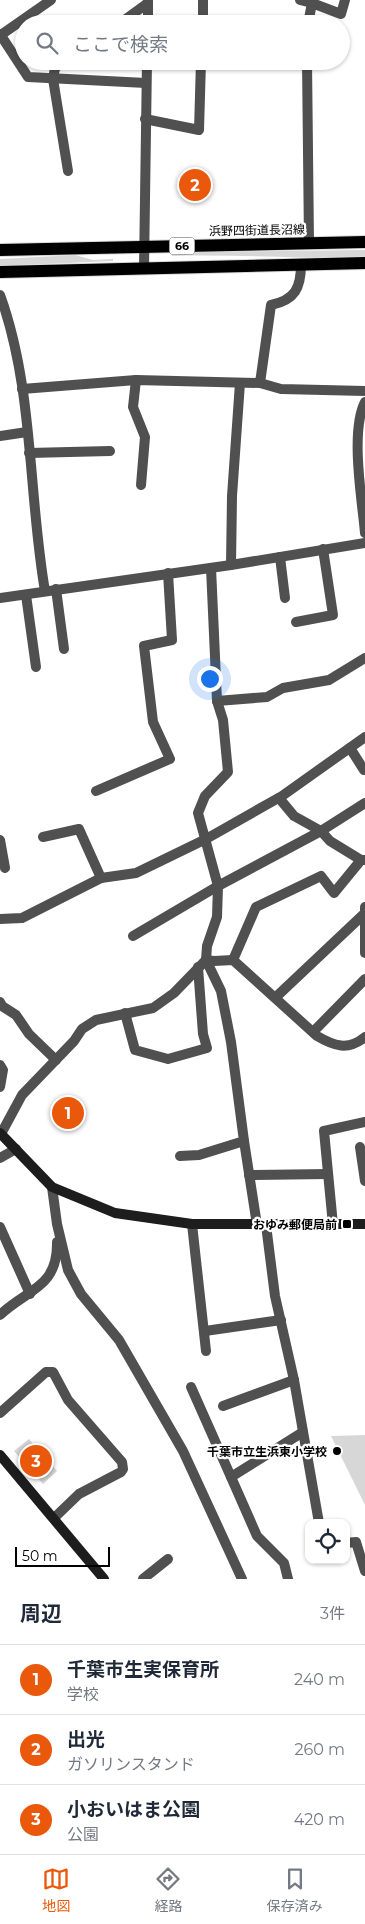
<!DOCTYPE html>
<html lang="ja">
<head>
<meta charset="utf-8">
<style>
	body { margin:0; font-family:Montserrat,"Noto Sans JP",sans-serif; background:#f2f2f3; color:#1f2937 }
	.controls { position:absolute; right:15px; bottom:15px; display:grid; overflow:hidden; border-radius:10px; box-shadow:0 1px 4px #0004 }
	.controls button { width:45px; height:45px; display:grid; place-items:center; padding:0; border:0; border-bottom:1px solid #e0e1e3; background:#fff; color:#1f2937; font:25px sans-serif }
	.scale { position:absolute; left:15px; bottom:12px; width:95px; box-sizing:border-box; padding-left:5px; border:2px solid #000; border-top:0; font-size:14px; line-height:18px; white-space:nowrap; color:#000; -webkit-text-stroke:4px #fff; paint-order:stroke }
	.you { position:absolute; left:209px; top:678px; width:18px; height:18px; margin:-12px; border:4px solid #fff; border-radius:50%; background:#1a73e8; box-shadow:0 0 0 8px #1a73e833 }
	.badge { display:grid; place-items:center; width:32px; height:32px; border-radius:50%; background:#ea580c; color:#fff; font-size:16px; font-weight:700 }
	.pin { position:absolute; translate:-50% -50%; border:2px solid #fff; box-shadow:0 1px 5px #0006 }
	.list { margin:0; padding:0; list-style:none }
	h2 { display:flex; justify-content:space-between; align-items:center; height:65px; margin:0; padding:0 20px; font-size:21px }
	h2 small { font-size:16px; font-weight:400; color:#747a83 }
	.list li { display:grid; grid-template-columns:32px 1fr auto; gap:15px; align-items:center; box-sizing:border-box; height:70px; padding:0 20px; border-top:1px solid #e0e1e3 }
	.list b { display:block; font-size:19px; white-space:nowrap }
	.list p { margin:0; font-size:16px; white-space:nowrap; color:#747a83 }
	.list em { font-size:16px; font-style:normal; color:#747a83 }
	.icon { flex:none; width:28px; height:28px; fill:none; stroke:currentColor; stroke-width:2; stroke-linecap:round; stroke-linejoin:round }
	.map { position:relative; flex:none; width:365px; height:1579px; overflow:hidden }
	.search { position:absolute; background:#fff; box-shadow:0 1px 4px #0004; left:15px; right:15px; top:15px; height:55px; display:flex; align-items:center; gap:12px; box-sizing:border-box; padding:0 18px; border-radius:28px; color:#747a83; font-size:19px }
	.sheet { height:275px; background:#fff }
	nav { display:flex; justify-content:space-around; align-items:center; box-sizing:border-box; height:70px; border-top:1px solid #e0e1e3; background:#fff; font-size:14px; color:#747a83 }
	nav a { display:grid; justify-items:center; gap:2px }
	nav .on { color:#ea580c }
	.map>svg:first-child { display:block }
	.green { fill:#d7d7d7 }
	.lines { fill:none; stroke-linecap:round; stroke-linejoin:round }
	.primary-casing { stroke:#dbdbdb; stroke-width:14 }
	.street { stroke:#505050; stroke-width:10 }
	.secondary { stroke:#1d1d1d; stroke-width:10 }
	.primary { stroke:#000; stroke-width:12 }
	.poi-dot { fill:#000; stroke:#fff; stroke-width:2 }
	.labels { text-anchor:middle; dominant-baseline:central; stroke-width:4.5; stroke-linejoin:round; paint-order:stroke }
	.shield { fill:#fff; stroke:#4c4c4c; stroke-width:1 }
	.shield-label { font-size:11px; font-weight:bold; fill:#000 }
	.street-label { font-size:12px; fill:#000; stroke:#fff }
	.poi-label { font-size:12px; font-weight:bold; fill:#000; stroke:#fff; text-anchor:end }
</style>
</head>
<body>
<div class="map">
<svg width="365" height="1579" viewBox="0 0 365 1579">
	<rect width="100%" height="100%" fill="#fff"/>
	<g class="green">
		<path d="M365,250V258C300,259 237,254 172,256V252Z"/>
		<path d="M75,255L93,260L113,259V261L0,266V259Z"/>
		<path d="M365,1435V1505L331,1436Z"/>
		<path d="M29,1439L57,1471L43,1484L14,1451Z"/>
	</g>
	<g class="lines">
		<g class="primary-casing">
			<g id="primary">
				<path d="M0,250L365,242"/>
				<path d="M0,272L365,263"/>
			</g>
		</g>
		<g class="street">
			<path d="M300,0L312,3"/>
			<path d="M119,24L148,3"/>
			<path d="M148,24V0"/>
			<path d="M203,24V0"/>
			<path d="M308,24L312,3L341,14L345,0"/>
			<path d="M0,34L28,77L146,83"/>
			<path d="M1,35L51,0"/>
			<path d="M65,61L55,68L53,79L68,171"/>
			<path d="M307,61L309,243"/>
			<path d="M145,119L199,130L201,61"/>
			<path d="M144,268L147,61"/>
			<path d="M0,295C34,389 28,493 45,591"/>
			<path d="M136,380L133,407L145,437L141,485"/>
			<path d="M260,383L271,305C295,300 301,288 301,264"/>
			<path d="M22,389L136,380L260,383L281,389L365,391"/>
			<path d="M365,402C350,431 362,499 365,533"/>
			<path d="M0,436L27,432"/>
			<path d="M29,453L110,451"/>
			<path d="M280,557L285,598"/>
			<path d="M231,565L232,496L240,383"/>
			<path d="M56,589L64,649"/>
			<path d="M26,595L36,667"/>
			<path d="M0,598L231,565L365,543"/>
			<path d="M296,622L333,615L323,549"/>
			<path d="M217,701L267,697L283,688L329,680L365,658"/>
			<path d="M350,748L364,770"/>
			<path d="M96,791L170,759L153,722L144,646L172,640L168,573"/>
			<path d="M279,798L294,816L321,831L330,841L361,860H365"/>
			<path d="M43,837L79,829L101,878L136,873L206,839L282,796L365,737"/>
			<path d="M0,840L5,868"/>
			<path d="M365,907V953"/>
			<path d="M0,919L22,918L101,878"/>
			<path d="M133,936L218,886L321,831L365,803"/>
			<path d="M233,960L256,907L321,876L334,893L361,860"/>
			<path d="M276,997L364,914"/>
			<path d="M0,1002L2,1006L16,1015L29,1034L56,1060"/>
			<path d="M125,1013L135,1050L168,1059L207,1048L203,1034L198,967"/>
			<path d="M313,1032L365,979"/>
			<path d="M0,1065L3,1070L0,1087"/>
			<path d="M1,1134L22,1095L74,1041L82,1029L96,1020L153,1008L174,993L206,960L214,961L233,960L317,1036C334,1046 348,1051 365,1037"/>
			<path d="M244,1141L257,1225"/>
			<path d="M360,1147L365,1181"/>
			<path d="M180,1156L199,1155L244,1141L231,1042L221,991L206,960L207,946L217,917L218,886L198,813L205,796L228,772L223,720L217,701L211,568"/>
			<path d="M0,1158L16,1149"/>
			<path d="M249,1175L328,1174"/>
			<path d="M52,1187L57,1224L68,1270L81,1294L119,1340L183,1451L242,1579"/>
			<path d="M192,1224L206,1351"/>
			<path d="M266,1225L275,1296L294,1380L319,1523"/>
			<path d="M333,1225L324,1131L365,1122"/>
			<path d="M0,1227L30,1294"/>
			<path d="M0,1315C27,1289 58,1288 57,1242"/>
			<path d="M205,1331L281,1320"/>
			<path d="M191,1387L231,1477"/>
			<path d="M223,1406L294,1380"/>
			<path d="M0,1413L46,1372H53L68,1400L122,1462L123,1469L121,1472L79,1494L54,1518"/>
			<path d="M346,1543L356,1542L365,1571"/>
			<path d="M143,1579L168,1559"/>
			<path d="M288,1579L284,1563L257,1536L231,1477L303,1432"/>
		</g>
		<g class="secondary">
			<path d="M0,1133L52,1187L115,1213L192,1224H365"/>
			<path d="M0,1455L104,1579"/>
		</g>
		<use href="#primary" class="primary"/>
	</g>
	<g class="poi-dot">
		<rect x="342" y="1219" width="10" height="10" rx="2.5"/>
		<circle cx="337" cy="1451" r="5"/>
	</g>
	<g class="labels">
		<rect class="shield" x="169.5" y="237.5" width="25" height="17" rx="4"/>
		<g class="shield-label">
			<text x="182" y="246">66</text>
		</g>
		<g class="street-label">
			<text transform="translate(257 230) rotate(-1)">浜野四街道長沼線</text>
		</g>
		<g class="poi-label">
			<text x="337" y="1224">おゆみ郵便局前</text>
			<text x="327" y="1451">千葉市立生浜東小学校</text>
		</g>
	</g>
</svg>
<div class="controls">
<button><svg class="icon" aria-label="locate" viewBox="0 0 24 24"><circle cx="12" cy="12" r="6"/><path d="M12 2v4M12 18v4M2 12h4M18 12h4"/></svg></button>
</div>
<div class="scale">50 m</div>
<div class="you"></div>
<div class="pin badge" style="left:68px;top:1113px">1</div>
<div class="pin badge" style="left:195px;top:185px">2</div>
<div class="pin badge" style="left:36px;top:1461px">3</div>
<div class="search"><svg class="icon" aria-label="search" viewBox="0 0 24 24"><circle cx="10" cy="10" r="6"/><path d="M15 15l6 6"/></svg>ここで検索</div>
</div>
<section class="sheet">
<h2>周辺<small>3件</small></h2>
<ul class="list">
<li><span class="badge">1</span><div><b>千葉市生実保育所</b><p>学校</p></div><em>240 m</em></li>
<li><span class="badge">2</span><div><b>出光</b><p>ガソリンスタンド</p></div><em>260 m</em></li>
<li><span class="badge">3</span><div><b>小おいはま公園</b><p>公園</p></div><em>420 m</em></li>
</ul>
</section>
<nav>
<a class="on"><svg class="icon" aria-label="map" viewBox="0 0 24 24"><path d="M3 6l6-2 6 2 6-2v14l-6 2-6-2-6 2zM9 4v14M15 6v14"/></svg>地図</a>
<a><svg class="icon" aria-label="directions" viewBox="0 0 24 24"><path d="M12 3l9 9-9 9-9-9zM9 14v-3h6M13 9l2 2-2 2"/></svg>経路</a>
<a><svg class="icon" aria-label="saved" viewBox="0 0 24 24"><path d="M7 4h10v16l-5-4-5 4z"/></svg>保存済み</a>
</nav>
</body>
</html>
